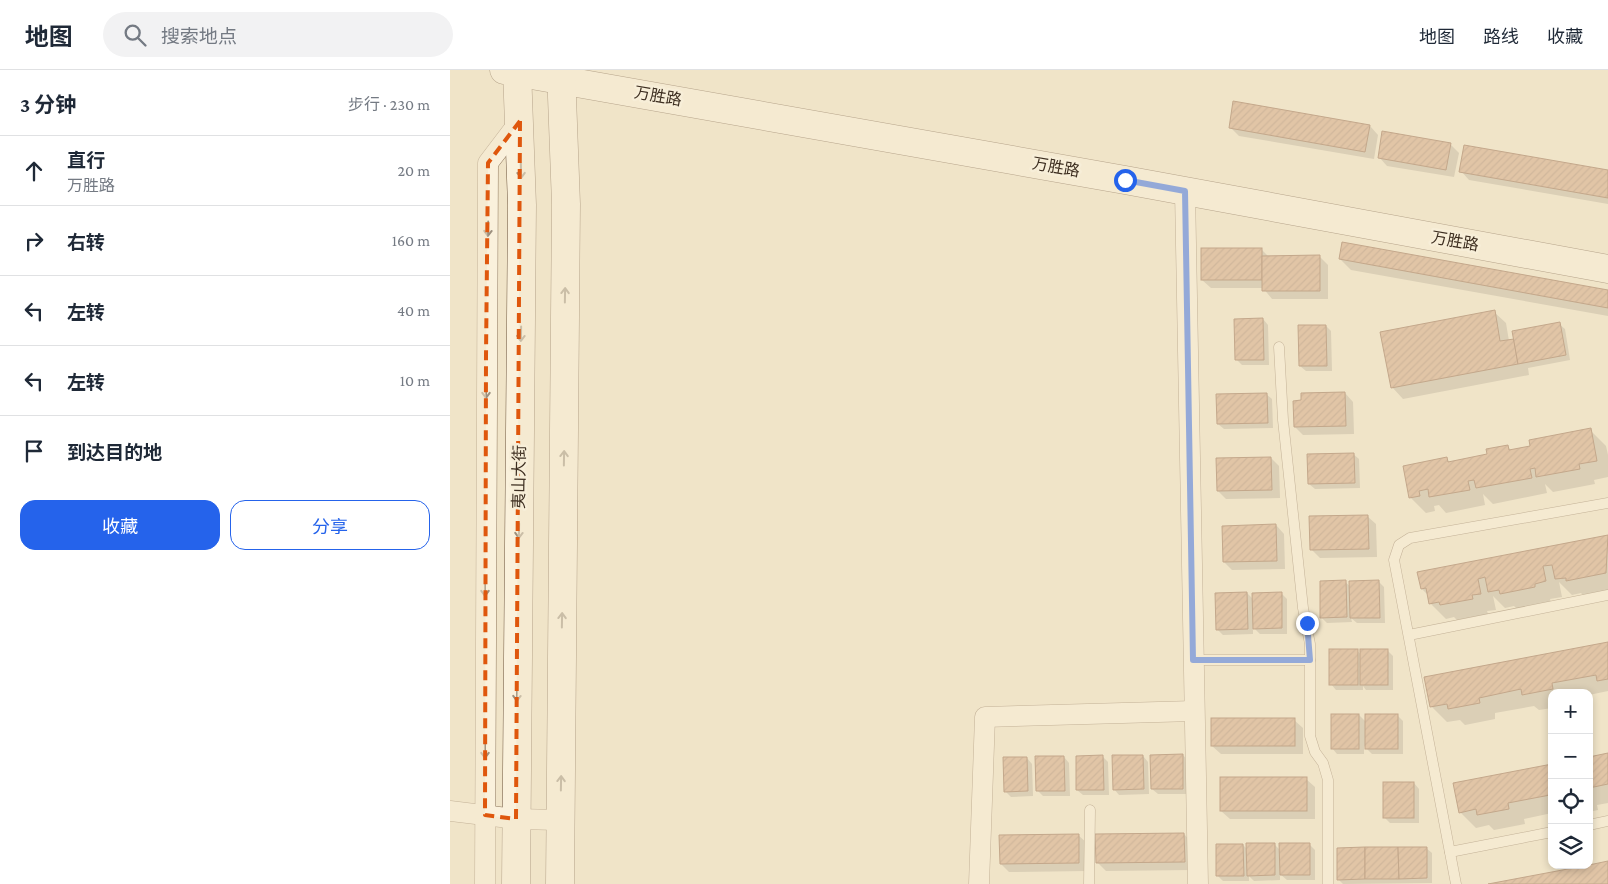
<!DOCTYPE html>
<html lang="zh">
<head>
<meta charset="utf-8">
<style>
	body { margin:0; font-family:"Crimson Pro","Noto Sans SC",serif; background:#f2f2f3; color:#1f2937 }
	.controls { position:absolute; right:15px; bottom:15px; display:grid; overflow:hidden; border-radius:10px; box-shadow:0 2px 8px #0003 }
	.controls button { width:45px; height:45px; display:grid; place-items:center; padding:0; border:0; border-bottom:1px solid #e0e1e3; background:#fff; color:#1f2937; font:25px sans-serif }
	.stop { position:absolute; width:15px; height:15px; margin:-11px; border:4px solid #2563eb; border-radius:50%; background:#fff }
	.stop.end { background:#2563eb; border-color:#fff; box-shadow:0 1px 5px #0008 }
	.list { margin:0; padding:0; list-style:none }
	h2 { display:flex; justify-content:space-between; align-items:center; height:65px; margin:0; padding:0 20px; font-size:21px }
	h2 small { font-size:16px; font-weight:400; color:#747a83 }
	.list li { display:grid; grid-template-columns:32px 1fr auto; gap:15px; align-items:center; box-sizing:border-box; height:70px; padding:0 20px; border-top:1px solid #e0e1e3 }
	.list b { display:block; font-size:19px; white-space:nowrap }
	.list p { margin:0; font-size:16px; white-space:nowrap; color:#747a83 }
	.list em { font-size:16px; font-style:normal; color:#747a83 }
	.actions { display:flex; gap:10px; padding:15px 20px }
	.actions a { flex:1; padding:11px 0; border:1px solid #2563eb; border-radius:15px; text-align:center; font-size:18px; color:#2563eb }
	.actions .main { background:#2563eb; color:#fff }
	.icon { flex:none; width:28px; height:28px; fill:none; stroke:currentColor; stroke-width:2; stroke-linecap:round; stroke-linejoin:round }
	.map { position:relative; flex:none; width:1158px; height:814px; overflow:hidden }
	header { display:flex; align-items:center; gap:30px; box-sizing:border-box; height:70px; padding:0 25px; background:#fff; border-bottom:1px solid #e0e1e3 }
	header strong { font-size:24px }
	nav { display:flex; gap:28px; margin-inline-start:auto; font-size:18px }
	.search { width:350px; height:45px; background:#f2f2f3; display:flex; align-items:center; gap:12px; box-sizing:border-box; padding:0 18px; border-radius:28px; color:#747a83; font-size:19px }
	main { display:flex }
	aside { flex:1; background:#fff }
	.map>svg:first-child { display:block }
	.shadow { fill:#0003 }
	.building { fill:url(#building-hatch); stroke:#8d5f41 }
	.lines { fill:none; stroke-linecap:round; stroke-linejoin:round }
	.lane-casing { stroke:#8d765c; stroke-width:11 }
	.street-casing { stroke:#8d765c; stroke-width:21 }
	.secondary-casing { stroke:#6f573f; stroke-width:29 }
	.lane { stroke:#faf1dc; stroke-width:10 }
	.street { stroke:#faf1dc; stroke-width:20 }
	.secondary { stroke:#faf1dc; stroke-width:28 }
	.oneway { stroke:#9c907e }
	.route { stroke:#2563eb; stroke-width:6 }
	.marked { fill:none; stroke:#df570d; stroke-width:4; stroke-dasharray:10 6; stroke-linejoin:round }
	.labels { text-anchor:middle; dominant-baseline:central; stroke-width:5; stroke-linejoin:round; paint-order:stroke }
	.street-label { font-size:16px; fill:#3d2e20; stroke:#f7eed8 }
</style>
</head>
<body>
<header>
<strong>地图</strong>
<div class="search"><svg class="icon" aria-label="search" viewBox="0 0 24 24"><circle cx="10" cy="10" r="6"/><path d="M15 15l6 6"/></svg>搜索地点</div>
<nav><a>地图</a><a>路线</a><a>收藏</a></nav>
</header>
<main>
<aside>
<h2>3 分钟<small>步行 · 230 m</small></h2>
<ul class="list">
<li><svg class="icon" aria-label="ahead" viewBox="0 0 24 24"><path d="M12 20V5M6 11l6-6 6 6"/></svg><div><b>直行</b><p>万胜路</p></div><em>20 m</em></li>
<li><svg class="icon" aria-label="right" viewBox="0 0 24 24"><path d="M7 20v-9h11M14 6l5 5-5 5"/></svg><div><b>右转</b></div><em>160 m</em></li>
<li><svg class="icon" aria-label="left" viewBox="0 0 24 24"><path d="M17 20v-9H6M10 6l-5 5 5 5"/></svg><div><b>左转</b></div><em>40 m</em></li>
<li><svg class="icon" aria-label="left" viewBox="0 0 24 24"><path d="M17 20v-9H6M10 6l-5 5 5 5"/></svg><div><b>左转</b></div><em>10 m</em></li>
<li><svg class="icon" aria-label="arrive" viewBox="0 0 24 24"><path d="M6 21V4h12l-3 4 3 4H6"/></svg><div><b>到达目的地</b></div></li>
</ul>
<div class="actions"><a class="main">收藏</a><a>分享</a></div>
</aside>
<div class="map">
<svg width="1158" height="814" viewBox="0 0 1158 814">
	<defs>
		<pattern id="building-hatch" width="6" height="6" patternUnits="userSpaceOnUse" patternTransform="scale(1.25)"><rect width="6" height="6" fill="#cf9f7d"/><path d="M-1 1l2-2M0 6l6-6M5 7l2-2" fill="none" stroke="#a98266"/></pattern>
	</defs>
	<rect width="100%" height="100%" fill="#f0e4c8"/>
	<g class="shadow">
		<path d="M920,56L928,65L924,89L789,66L780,57Z"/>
		<path d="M1000,74L1009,83L1004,107L937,96L929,87Z"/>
		<path d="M1015,76L1158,101V134L1019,110L1011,101Z"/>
		<path d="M893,174L1158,222V246L901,200L890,189Z"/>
		<path d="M811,179L819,187H870L878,195V229H822L813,218H761L752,210Z"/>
		<path d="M1044,242L1056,253L1059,271L1109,254L1115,259L1120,290L1078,298L1079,305L953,329L942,317Z"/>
		<path d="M813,249L818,255L819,295H792L787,290Z"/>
		<path d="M876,256L881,261L882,301H856L850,296Z"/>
		<path d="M895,323L903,332L904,364L853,365L845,357Z"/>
		<path d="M816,324L822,329L823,358L774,359L768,354Z"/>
		<path d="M1140,360L1156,376L1158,385V407L1144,410L1145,414L1103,422L1095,414L1097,423L1043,434L1033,424L1035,435L996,443L989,435L984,436L985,441L976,443L960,427L996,388L1000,393L1038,385L1057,376L1062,381Z"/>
		<path d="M903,384L909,389L910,418L865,419L859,414Z"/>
		<path d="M821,388L829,396L830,428L776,429L768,421Z"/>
		<path d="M917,446L926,454L927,487L870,488L862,480Z"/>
		<path d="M826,455L834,464L835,499L782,500L774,492Z"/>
		<path d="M1158,466V522L1134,526L1131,523L1122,525L1109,512L1112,527L1100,529L1101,532L1067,539L1064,536L1055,538L1043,526L1046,540L1037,541L1038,544L1007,550L1004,547L996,549L980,533L979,526L972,519L969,503Z"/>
		<path d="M928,511L934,517L935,553H907L901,548L902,552L877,553L872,548L895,512L901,517Z"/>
		<path d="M797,523L804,530L831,523L837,529V564H810L803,557V564L773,565L767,559Z"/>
		<path d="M1158,573V621L1139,625V623H1102V638L1089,640L1084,636L1045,643V649L1015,655L1010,650L997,652L981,636L976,608Z"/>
		<path d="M907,581L911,584L938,581L943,586V620H916L913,616V620H886L881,614Z"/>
		<path d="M909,645L917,653L948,646L953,651V684H922L914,676V684H887L882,678Z"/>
		<path d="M844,650L853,658V684H771L762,676Z"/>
		<path d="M733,685L738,691V724H708L702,719Z"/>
		<path d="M1158,685V733L1147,735L1148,740L1139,742V688Z"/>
		<path d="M693,686L698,692L699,724L669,725L664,719Z"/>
		<path d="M614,687L619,693L620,726H593L587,720Z"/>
		<path d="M653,687L658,692L659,725H633L627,720Z"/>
		<path d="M577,688L582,694L583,726L561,727L555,721Z"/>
		<path d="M1102,695V743L1074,749L1075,754L1044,760L1039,755L1026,758L1010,742Z"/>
		<path d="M856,709L865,717V749H780L771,741Z"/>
		<path d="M964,713L969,719V753H940L934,747Z"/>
		<path d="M734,764L742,773L743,800L656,801L647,792Z"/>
		<path d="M628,765L637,773V801L559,802L551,794Z"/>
		<path d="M824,774L831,781L859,774L865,780V810H837L830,804V810L804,811L799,806V811H773L768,806L793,775L798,780Z"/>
		<path d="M976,778L982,783V813L893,814L888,809Z"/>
	</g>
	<g class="building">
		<path d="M783,31L920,55L915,82L779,58Z"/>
		<path d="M932,61L1001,73L996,100L928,88Z"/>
		<path d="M1014,75L1158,100V128L1009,102Z"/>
		<path d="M892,172L1158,220V238L889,189Z"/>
		<rect x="751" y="178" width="61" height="32"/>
		<path d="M870,185V221H812V186Z"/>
		<path d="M1045,240L1050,271L1064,269L1068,294L941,318L930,262Z"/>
		<path d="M813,248L814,290H785L784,249Z"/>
		<path d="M1110,252L1116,285L1068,294L1062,261Z"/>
		<path d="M848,255H876L877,296H849Z"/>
		<path d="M895,322L896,356L844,357L843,331L851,330V323Z"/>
		<path d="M817,323L818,353L767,354L766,324Z"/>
		<path d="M1141,358L1147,391L1129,394L1130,399L1086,407L1085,398L1080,399L1082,408L1026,418L1024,410L1018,411L1020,420L979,427L978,419L969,421L970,426L959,428L953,396L997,387L998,392L1037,384L1036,379L1058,375L1059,380L1080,376L1079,370Z"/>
		<path d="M904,383L905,413L858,414L857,384Z"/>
		<path d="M821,387L822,420L767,421L766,388Z"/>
		<path d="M918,445L919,479L860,480L859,446Z"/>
		<path d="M826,454L827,491L773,492L772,456Z"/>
		<path d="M1158,465L1156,503L1116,511V508L1105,509L1102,495L1093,496L1096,511L1085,514V517L1050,524L1049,520L1038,522L1035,507L1028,509L1031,524L1022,525L1023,529L990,535L989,532L979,534L976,518L971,519L967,502Z"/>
		<path d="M896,510L897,547L870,548V511Z"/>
		<path d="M929,510L930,548H900L899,511Z"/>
		<path d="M797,522L798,559L766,560L765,523Z"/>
		<path d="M832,522V558L803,559L802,523Z"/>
		<path d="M1158,572V609L1147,611L1146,605L1102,613L1103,619L1072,625L1071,619L1029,628L1030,633L998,639L997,634L980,637L974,607Z"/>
		<rect x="879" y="579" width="29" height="36"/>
		<rect x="910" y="579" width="28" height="36"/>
		<rect x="881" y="644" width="28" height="35"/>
		<rect x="915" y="644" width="33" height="35"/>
		<rect x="761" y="648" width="84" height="28"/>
		<path d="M1158,683V714L1139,718V687Z"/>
		<path d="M733,684V719H701L700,685Z"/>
		<path d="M653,685L654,720H626V686Z"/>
		<path d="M662,685H693L694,719L663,720Z"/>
		<path d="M585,686H614L615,721H586Z"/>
		<path d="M553,687H577L578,721L554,722Z"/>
		<path d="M1102,694V731L1100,725L1058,733L1059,739L1027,745L1026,739L1009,743L1003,713Z"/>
		<rect x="770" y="707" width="87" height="34"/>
		<rect x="933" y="712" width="31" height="36"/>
		<path d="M734,763L735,792L646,793L645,764Z"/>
		<path d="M629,764V793L550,794L549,765Z"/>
		<path d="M796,773H825V805L797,806Z"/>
		<path d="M829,773H860V805H830Z"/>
		<path d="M766,774H793L794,806H766Z"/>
		<path d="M915,777V809L887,810V778Z"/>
		<path d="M915,777H948L949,809H915Z"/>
		<path d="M948,777H977V808L949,809Z"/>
		<path d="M1158,791V814H1038L1139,795Z"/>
	</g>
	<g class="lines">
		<g class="lane-casing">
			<g id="lane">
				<path d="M829,277L833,350L853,538L860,574V666L865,682L873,693L878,710V814"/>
				<path d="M959,565L1158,525"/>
				<path d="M743,590H860"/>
				<path d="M1139,755L1158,751"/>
				<path d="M1000,782L1102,762"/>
				<path d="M639,814L640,740"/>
				<path d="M1006,814L944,490L949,475L960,468L1158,433"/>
			</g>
		</g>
		<g class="street-casing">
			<g id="street">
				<path d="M735,121L748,814"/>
				<path d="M0,741L66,749L110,750"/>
				<path d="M35,814L38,93L70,51"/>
				<path d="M529,814L535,647L744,641"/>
			</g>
		</g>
		<g class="secondary-casing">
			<g id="secondary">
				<path d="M54,0L675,110L1158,199"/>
				<path d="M66,814L72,135L67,0"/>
				<path d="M110,814L116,134L111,0"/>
			</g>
		</g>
		<use href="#lane" class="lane"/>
		<use href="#street" class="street"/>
		<use href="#secondary" class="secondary"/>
	</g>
	<defs><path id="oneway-shaft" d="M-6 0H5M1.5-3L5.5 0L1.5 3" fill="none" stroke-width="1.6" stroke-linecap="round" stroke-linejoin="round" transform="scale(1.25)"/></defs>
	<g class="oneway">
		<use href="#oneway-shaft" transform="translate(71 101) rotate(89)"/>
		<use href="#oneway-shaft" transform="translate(38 159) rotate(91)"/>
		<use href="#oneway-shaft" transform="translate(115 225) rotate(-89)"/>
		<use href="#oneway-shaft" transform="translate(71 264) rotate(91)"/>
		<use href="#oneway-shaft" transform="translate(36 321) rotate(90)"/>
		<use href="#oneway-shaft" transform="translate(114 388) rotate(-89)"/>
		<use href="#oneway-shaft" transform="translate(69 461) rotate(91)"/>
		<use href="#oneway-shaft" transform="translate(35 519) rotate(90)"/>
		<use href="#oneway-shaft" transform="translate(112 550) rotate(-89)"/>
		<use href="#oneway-shaft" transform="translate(67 624) rotate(91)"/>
		<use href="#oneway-shaft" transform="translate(35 681) rotate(90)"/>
		<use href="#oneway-shaft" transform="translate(111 713) rotate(-89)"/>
	</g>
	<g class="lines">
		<path class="route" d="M675,110L735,121L743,590H860L857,553"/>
	</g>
	<path d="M0 0H1158V814H0ZM70,51L66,749L35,745L36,286L38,93Z" fill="#f0e4c8" fill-opacity=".55" fill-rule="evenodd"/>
	<path class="marked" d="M70,51L66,749L35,745L36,286L38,93Z"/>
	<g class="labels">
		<g class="street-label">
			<text transform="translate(208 26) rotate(10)">万胜路</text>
			<text transform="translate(606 97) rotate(10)">万胜路</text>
			<text transform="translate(1005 171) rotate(10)">万胜路</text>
			<text transform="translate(69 407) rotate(-89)">夷山大街</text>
		</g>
	</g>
</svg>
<div class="controls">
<button>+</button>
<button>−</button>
<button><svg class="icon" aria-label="locate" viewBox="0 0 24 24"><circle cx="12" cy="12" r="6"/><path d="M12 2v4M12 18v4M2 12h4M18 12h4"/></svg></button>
<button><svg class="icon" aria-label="layers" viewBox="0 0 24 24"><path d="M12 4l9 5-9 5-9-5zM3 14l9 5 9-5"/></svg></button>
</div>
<div class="stop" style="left:675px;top:110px"></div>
<div class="stop end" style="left:857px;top:553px"></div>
</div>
</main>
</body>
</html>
